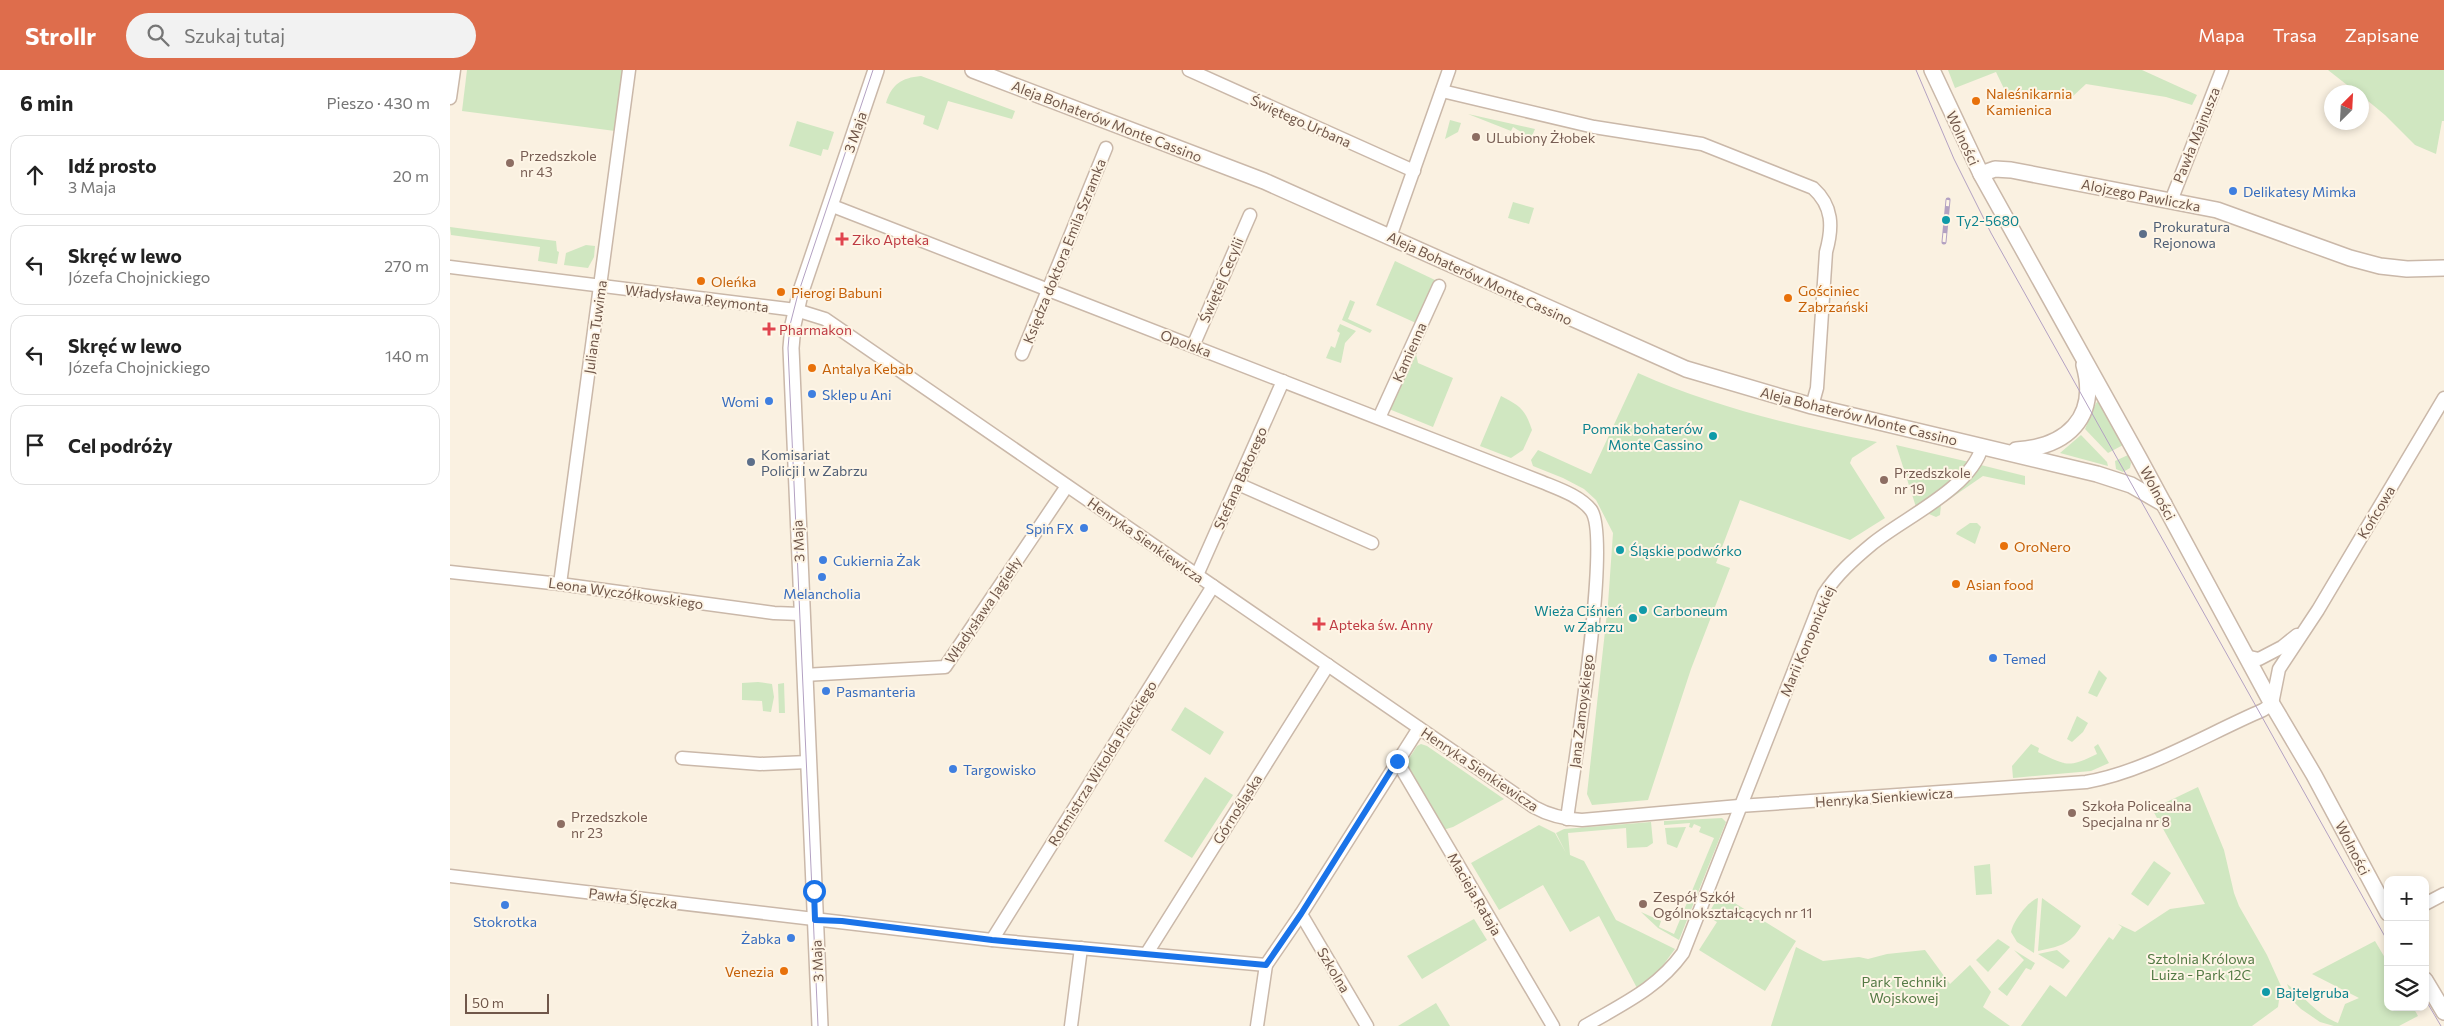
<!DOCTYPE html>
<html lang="pl">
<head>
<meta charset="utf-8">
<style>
	body { margin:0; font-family:Commissioner,sans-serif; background:#f2f2f2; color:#222 }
	.controls { position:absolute; right:15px; bottom:15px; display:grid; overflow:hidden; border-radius:10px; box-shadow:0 2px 8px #0003 }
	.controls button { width:45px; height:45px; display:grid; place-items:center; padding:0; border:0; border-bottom:1px solid #e0e0e0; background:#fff; color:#222; font:25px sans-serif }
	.compass { position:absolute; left:1874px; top:15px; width:45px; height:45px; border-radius:50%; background:#fff; box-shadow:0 2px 8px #0003; rotate:24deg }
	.scale { position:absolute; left:15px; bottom:12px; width:84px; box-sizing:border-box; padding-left:5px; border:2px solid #70574a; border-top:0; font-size:14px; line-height:18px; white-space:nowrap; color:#70574a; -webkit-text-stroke:4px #fef5e6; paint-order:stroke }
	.stop { position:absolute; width:15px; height:15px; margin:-11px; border:4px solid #1a73e8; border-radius:50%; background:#fff }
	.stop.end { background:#1a73e8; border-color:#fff; box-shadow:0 1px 5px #0008 }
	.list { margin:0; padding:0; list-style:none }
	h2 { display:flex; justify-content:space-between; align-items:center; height:65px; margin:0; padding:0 20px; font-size:21px }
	h2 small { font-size:16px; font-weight:400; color:#767676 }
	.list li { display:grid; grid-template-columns:32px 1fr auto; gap:15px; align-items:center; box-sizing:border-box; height:80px; margin:0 10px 10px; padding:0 10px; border:1px solid #e0e0e0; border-radius:15px }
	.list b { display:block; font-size:19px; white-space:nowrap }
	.list p { margin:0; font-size:16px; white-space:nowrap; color:#767676 }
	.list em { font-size:16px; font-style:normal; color:#767676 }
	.icon { flex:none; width:28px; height:28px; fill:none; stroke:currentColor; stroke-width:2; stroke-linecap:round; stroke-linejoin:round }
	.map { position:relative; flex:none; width:1994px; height:956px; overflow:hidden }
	header { display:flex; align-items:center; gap:30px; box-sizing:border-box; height:70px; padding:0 25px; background:#de6d4c; color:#fff }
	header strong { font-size:24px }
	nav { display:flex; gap:28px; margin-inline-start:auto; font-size:18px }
	.search { width:350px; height:45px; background:#f2f2f2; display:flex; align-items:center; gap:12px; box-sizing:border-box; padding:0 18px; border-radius:28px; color:#767676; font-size:19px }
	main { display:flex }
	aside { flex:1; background:#fff }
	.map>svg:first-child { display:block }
	.green { fill:#d0e7c1 }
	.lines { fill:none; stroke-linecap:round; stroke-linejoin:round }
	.minor-casing { stroke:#cab8a9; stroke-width:15 }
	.tertiary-casing { stroke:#cab8a9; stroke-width:18 }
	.minor { stroke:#fff; stroke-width:12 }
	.tertiary { stroke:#fff; stroke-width:15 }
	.tram { stroke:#b3a1c2; stroke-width:1 }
	.rail-casing { stroke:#b3a1c2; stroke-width:5 }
	.rail { stroke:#fef5e6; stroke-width:3; stroke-dasharray:9; stroke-linecap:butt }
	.route { stroke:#1a73e8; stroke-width:6 }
	.food-dot { fill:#e8710a; stroke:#fef5e6; stroke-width:2 }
	.education-dot { fill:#8d6e63; stroke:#fef5e6; stroke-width:2 }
	.shop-dot { fill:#3f7fe0; stroke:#fef5e6; stroke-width:2 }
	.culture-dot { fill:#0f9aa8; stroke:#fef5e6; stroke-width:2 }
	.service-dot { fill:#5c6f8a; stroke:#fef5e6; stroke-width:2 }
	.health-dot { fill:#e0444e; stroke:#fef5e6; stroke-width:2 }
	.labels { text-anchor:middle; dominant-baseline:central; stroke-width:4; stroke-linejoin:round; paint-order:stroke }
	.food-label { font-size:14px; fill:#c56008; stroke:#fef5e6; text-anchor:start }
	.street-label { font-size:14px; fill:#70574a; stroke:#fef5e6 }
	.education-label { font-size:14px; fill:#785e54; stroke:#fef5e6; text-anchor:start }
	.shop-label { font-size:14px; fill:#366cbe; stroke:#fef5e6; text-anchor:start }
	.culture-label { font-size:14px; fill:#0d838f; stroke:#fef5e6; text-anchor:start }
	.service-label { font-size:14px; fill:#4e5e75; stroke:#fef5e6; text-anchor:start }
	.health-label { font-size:14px; fill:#be3a42; stroke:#fef5e6; text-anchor:start }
	.park-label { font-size:14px; fill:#547a45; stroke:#fef5e6 }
</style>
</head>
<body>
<header>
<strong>Strollr</strong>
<div class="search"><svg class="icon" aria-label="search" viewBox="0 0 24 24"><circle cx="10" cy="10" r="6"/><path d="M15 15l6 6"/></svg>Szukaj tutaj</div>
<nav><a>Mapa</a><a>Trasa</a><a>Zapisane</a></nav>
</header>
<main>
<aside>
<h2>6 min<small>Pieszo · 430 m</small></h2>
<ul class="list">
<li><svg class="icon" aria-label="ahead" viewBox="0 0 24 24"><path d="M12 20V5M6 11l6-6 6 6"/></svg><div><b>Idź prosto</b><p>3 Maja</p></div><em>20 m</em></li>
<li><svg class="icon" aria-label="left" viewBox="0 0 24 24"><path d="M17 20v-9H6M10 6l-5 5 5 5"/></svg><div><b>Skręć w lewo</b><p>Józefa Chojnickiego</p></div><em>270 m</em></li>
<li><svg class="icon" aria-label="left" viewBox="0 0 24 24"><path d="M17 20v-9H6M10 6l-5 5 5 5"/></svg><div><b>Skręć w lewo</b><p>Józefa Chojnickiego</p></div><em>140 m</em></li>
<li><svg class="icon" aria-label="arrive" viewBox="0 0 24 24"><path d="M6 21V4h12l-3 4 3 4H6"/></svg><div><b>Cel podróży</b></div></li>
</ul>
</aside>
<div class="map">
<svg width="1994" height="956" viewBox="0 0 1994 956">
	<rect width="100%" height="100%" fill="#faf1e1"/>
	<g class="green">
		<path d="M17,0H173L165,61L12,41Z"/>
		<path d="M1498,0H1692L1747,25L1742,35L1716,27L1636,14L1622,27H1558L1546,2L1505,18Z"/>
		<path d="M1878,0H1994V51H1992L1986,84L1965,75L1935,45L1912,26V22H1906Z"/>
		<path d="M471,6L565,41L562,49L498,31L488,60L473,54L475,46L436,33C442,14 451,8 471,6Z"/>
		<path d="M1018,44L1085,59L1081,68L1063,57L1061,61Z"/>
		<path d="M1000,50L1011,53L1008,62L995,69Z"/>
		<path d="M347,51L384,62L378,80L373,79L371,86L339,76Z"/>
		<path d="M1063,132L1084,138L1079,154L1058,148Z"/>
		<path d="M0,157L106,171L107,181L109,182L107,194L88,191L90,177L1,165Z"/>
		<path d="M136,175L145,176L144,187L138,198L114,195L116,183Z"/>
		<path d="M945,191L985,210L966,253L926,235Z"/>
		<path d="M900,230L905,232L898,249L922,260L920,263L892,250Z"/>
		<path d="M890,254L906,261L895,273L891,293L876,288L881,276L885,278L890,263L887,261Z"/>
		<path d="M966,284L968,293L1003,308L983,357L939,339Z"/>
		<path d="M1188,303C1264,337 1346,357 1427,372L1402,388L1400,393L1435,448L1400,470L1290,430L1266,493L1280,498L1241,599L1198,730L1142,735L1137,724L1158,534L1163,463L1146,430L1134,419L1113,408L1083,396L1081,390L1088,380L1141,404Z"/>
		<path d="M1051,326C1070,336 1075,339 1082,360L1073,380L1061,388L1030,376Z"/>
		<path d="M1649,331L1673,375L1658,383L1635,359L1646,333Z"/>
		<path d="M1631,365L1657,392L1658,396L1610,383Z"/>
		<path d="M1446,375L1519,392L1486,424L1466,437Z"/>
		<path d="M1678,385L1681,393L1680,398L1673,402L1666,399L1665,391Z"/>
		<path d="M1531,395L1575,406V415L1533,406L1491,435L1490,445L1486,447L1479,444L1478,440Z"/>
		<path d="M1520,453H1527L1531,457L1525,474L1506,464L1507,462Z"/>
		<path d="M1649,600L1657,608L1647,627L1638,623Z"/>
		<path d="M308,612L322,614L324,627L321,642L313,641L312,631L292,630V613Z"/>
		<path d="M334,613L335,643H329L328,614Z"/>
		<path d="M735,637L774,662L760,685L721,660Z"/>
		<path d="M1627,646L1638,653L1633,662L1622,672L1617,669Z"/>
		<path d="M971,674L977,676L1054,729L1003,757L993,760L958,699V690L967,676Z"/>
		<path d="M1581,674L1589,678L1588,682C1617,696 1618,698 1647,684L1644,677L1648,674L1659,693L1641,701L1563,708L1562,696Z"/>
		<path d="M755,707L783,725L742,788L714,771Z"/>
		<path d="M1748,717L1774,780L1784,823L1789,836L1817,885L1835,925L1829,930L1828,937L1802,956H1571L1600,915L1616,927L1659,867L1663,870L1672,857L1668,854L1685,862L1720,839L1755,834L1702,739Z"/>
		<path d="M1272,748L1276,752L1229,870L1208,858L1191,842L1211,851L1209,857L1224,864L1264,768L1249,762L1251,757L1244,754L1242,758L1239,757L1240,753L1214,755V751Z"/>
		<path d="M1201,752L1203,773L1197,777L1177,778L1176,758L1118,763L1120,785L1134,791L1166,850L1225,879L1205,906L1187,918L1149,846L1120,862L1093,815L1049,840L1021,793L1089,755L1105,763L1116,783L1106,763L1114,759Z"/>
		<path d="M1236,757L1227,778L1217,774L1215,758Z"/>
		<path d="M1704,791L1721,803L1698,836L1681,824Z"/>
		<path d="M1540,794L1542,824L1526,825L1524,796Z"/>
		<path d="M1270,824L1346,871L1315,921L1249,880L1267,852L1257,846Z"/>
		<path d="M1588,828L1584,883L1567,872L1561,862C1563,851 1578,831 1588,828Z"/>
		<path d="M1592,828L1631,856C1621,875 1607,877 1588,881Z"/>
		<path d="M1024,849L1037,870L972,909L957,886Z"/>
		<path d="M1548,869L1560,877L1538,902L1526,890Z"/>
		<path d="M1925,871L1938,893V937H1963L1968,946L1949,956H1884L1870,952L1851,939L1844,932L1837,914C1855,927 1867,945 1888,953L1895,934L1909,928L1862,904Z"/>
		<path d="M1346,877L1373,891L1409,887L1418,889L1437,884L1475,880L1500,914L1520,895L1541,922L1533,937L1560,956H1321Z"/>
		<path d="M1564,880L1585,893L1581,900L1576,898L1557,926L1548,919L1574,890Z"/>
		<path d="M1607,880L1620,891L1613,899L1588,884Z"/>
		<path d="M986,933L1000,956H948Z"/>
	</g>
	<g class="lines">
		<g class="minor-casing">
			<g id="minor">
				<path d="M739,0L964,101"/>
				<path d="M992,21L1144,57L1252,74L1363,118C1383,136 1383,157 1376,182L1367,318L1362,336"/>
				<path d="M0,28L4,0"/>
				<path d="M1721,131L1772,0"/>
				<path d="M380,135L1092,412C1109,419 1130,426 1141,440C1162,467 1123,703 1117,749"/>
				<path d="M940,167L999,0"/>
				<path d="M0,197L346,240L375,249L1084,737C1100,746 1114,749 1132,750L1289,736L1636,712C1695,702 1757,664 1813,640L1822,634L1829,599L1868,540L1994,328"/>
				<path d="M743,276L800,145"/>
				<path d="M572,284L656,78"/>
				<path d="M929,348L989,216"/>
				<path d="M788,414L922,473"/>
				<path d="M0,502L110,514L324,543L351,544"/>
				<path d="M747,505L833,311"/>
				<path d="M110,514L179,0"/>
				<path d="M1795,586L1809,589L1832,577L1847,565"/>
				<path d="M354,605L495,597L617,416"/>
				<path d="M232,688L310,694L358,692"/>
				<path d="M947,691L1103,956"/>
				<path d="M0,806L542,870L816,895L851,844L969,658"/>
				<path d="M1975,834L1994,824"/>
				<path d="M851,844L917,956"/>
				<path d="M542,870L763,516"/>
				<path d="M697,883L878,595"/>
				<path d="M621,956L631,878"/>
				<path d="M807,956L816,895"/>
				<path d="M1135,956C1172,934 1207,919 1233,883L1374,524C1387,504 1404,489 1422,474C1455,447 1520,419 1532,377"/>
			</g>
		</g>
		<g class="tertiary-casing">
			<g id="tertiary">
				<path d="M523,0L814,111L1236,299L1362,336L1647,404L1681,415L1714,434"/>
				<path d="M1482,0L1531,104L1689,388L1822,634L1864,705L1938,843"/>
				<path d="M1531,104L1545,99L1561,100L1767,140L1900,188L1930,196L1957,199L1994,198"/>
				<path d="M1566,380C1616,377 1649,348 1634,295"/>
				<path d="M1975,910L1994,942"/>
				<path d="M370,956L341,278L343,255L350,224L426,0"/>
			</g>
		</g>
		<use href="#minor" class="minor"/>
		<use href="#tertiary" class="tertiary"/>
		<g class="tram">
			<path d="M1466,0L1504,89L1541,163L1938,872"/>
			<path d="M1975,929L1991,956"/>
			<path d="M368,956L338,278L340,255L348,224L423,0"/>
		</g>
		<g class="rail-casing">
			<path id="rail" d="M1494,172L1498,130"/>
		</g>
		<use href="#rail" class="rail"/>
	</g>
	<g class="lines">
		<path class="route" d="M364,821L365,850L392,851L542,870L816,895L851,844L947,691"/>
	</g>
	<g class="food-dot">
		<circle cx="1526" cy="31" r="5"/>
		<circle cx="251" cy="211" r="5"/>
		<circle cx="331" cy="222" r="5"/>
		<circle cx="1338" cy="228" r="5"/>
		<circle cx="362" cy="298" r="5"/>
		<circle cx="1554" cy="476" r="5"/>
		<circle cx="1506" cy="514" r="5"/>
		<circle cx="334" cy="901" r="5"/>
	</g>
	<g class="education-dot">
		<circle cx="1026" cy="67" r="5"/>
		<circle cx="60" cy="93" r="5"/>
		<circle cx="1434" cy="410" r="5"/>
		<circle cx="1622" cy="743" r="5"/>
		<circle cx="111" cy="754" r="5"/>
		<circle cx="1193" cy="834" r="5"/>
	</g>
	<g class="shop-dot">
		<circle cx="1783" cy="121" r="5"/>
		<circle cx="362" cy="324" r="5"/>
		<circle cx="319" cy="331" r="5"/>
		<circle cx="634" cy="458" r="5"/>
		<circle cx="373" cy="490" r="5"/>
		<circle cx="372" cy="507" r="5"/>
		<circle cx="1543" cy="588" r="5"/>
		<circle cx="376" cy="621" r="5"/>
		<circle cx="503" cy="699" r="5"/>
		<circle cx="55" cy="835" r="5"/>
		<circle cx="341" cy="868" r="5"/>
	</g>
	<g class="culture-dot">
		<circle cx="1496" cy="150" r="5"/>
		<circle cx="1263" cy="366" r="5"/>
		<circle cx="1170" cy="480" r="5"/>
		<circle cx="1193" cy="540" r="5"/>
		<circle cx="1183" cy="548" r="5"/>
		<circle cx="1816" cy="922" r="5"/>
	</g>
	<g class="service-dot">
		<circle cx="1693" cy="164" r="5"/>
		<circle cx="301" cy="392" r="5"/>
	</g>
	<g class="health-dot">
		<path d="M389.5 161.5h5v5h5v5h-5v5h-5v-5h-5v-5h5z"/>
		<path d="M316.5 251.5h5v5h5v5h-5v5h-5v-5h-5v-5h5z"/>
		<path d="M866.5 546.5h5v5h5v5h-5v5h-5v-5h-5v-5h5z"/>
	</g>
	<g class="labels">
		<g class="food-label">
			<text x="1536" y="23">Naleśnikarnia<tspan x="1536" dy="16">Kamienica</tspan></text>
			<text x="261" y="211">Oleńka</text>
			<text x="1348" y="220">Gościniec<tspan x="1348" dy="16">Zabrzański</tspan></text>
			<text x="341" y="222">Pierogi Babuni</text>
			<text x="372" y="298">Antalya Kebab</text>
			<text x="1564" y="476">OroNero</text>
			<text x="1516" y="514">Asian food</text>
			<text x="324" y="901" text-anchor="end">Venezia</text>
		</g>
		<g class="street-label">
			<text transform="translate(657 51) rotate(21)">Aleja Bohaterów Monte Cassino</text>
			<text transform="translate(851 51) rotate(24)">Świętego Urbana</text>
			<text transform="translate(405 62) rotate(-71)">3 Maja</text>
			<text transform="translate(1746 65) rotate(-68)">Pawła Majnusza</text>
			<text transform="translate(1513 68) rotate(65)">Wolności</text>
			<text transform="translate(1691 125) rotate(11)">Alojzego Pawliczka</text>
			<text transform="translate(614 181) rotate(-68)">Księdza doktora Emila Szramka</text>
			<text transform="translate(1030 208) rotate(25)">Aleja Bohaterów Monte Cassino</text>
			<text transform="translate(771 210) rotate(-67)">Świętej Cecylii</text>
			<text transform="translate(247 228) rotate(7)">Władysława Reymonta</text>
			<text transform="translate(145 257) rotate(-82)">Juliana Tuwima</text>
			<text transform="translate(736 273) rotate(21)">Opolska</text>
			<text transform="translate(959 282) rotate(-66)">Kamienna</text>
			<text transform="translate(1409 346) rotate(14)">Aleja Bohaterów Monte Cassino</text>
			<text transform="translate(790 408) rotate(-66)">Stefana Batorego</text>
			<text transform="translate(1708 423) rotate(62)">Wolności</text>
			<text transform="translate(1926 442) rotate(-59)">Końcowa</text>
			<text transform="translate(696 470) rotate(35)">Henryka Sienkiewicza</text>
			<text transform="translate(348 471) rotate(-93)">3 Maja</text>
			<text transform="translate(176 523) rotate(8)">Leona Wyczółkowskiego</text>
			<text transform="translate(533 540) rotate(-56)">Władysława Jagiełły</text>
			<text transform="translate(1357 571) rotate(-67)">Marii Konopnickiej</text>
			<text transform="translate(1131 641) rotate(-83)">Jana Zamoyskiego</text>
			<text transform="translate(652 693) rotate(-58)">Rotmistrza Witolda Pileckiego</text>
			<text transform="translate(1030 699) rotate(34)">Henryka Sienkiewicza</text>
			<text transform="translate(1434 727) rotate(-4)">Henryka Sienkiewicza</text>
			<text transform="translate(787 739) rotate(-58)">Górnośląska</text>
			<text transform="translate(1903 778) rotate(63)">Wolności</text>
			<text transform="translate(1025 824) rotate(60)">Macieja Rataja</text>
			<text transform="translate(183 828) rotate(7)">Pawła Ślęczka</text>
			<text transform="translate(367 891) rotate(-93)">3 Maja</text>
			<text transform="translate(884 900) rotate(59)">Szkolna</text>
		</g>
		<g class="education-label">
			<text x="1036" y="67">ULubiony Żłobek</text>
			<text x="70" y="85">Przedszkole<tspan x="70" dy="16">nr 43</tspan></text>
			<text x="1444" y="402">Przedszkole<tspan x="1444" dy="16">nr 19</tspan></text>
			<text x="1632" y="735">Szkoła Policealna<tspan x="1632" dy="16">Specjalna nr 8</tspan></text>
			<text x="121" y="746">Przedszkole<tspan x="121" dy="16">nr 23</tspan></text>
			<text x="1203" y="826">Zespół Szkół<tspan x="1203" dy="16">Ogólnokształcących nr 11</tspan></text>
		</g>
		<g class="shop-label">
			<text x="1793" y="121">Delikatesy Mimka</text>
			<text x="372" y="324">Sklep u Ani</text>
			<text x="309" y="331" text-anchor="end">Womi</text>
			<text x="624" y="458" text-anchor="end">Spin FX</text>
			<text x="383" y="490">Cukiernia Żak</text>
			<text x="372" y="523" text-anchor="middle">Melancholia</text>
			<text x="1553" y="588">Temed</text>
			<text x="386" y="621">Pasmanteria</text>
			<text x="513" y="699">Targowisko</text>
			<text x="55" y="851" text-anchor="middle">Stokrotka</text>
			<text x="331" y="868" text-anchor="end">Żabka</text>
		</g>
		<g class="culture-label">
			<text x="1506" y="150">Ty2-5680</text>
			<text x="1253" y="358" text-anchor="end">Pomnik bohaterów<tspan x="1253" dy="16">Monte Cassino</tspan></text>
			<text x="1180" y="480">Śląskie podwórko</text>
			<text x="1173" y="540" text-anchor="end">Wieża Ciśnień<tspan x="1173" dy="16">w Zabrzu</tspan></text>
			<text x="1203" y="540">Carboneum</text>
			<text x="1826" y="922">Bajtelgruba</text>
		</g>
		<g class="service-label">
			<text x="1703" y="156">Prokuratura<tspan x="1703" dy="16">Rejonowa</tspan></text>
			<text x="311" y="384">Komisariat<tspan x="311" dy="16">Policji I w Zabrzu</tspan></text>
		</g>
		<g class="health-label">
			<text x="402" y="169">Ziko Apteka</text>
			<text x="329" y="259">Pharmakon</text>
			<text x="879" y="554">Apteka św. Anny</text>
		</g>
		<g class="park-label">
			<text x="1751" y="888">Sztolnia Królowa<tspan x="1751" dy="16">Luiza - Park 12C</tspan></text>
			<text x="1454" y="911">Park Techniki<tspan x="1454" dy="16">Wojskowej</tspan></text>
		</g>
	</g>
</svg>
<div class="controls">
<button>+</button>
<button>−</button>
<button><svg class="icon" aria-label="layers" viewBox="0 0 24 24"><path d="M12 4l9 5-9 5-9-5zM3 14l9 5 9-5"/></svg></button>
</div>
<svg class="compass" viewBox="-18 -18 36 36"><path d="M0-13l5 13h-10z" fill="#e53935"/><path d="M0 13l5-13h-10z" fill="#767676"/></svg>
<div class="scale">50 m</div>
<div class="stop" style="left:364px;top:821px"></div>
<div class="stop end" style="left:947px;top:691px"></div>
</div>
</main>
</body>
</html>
